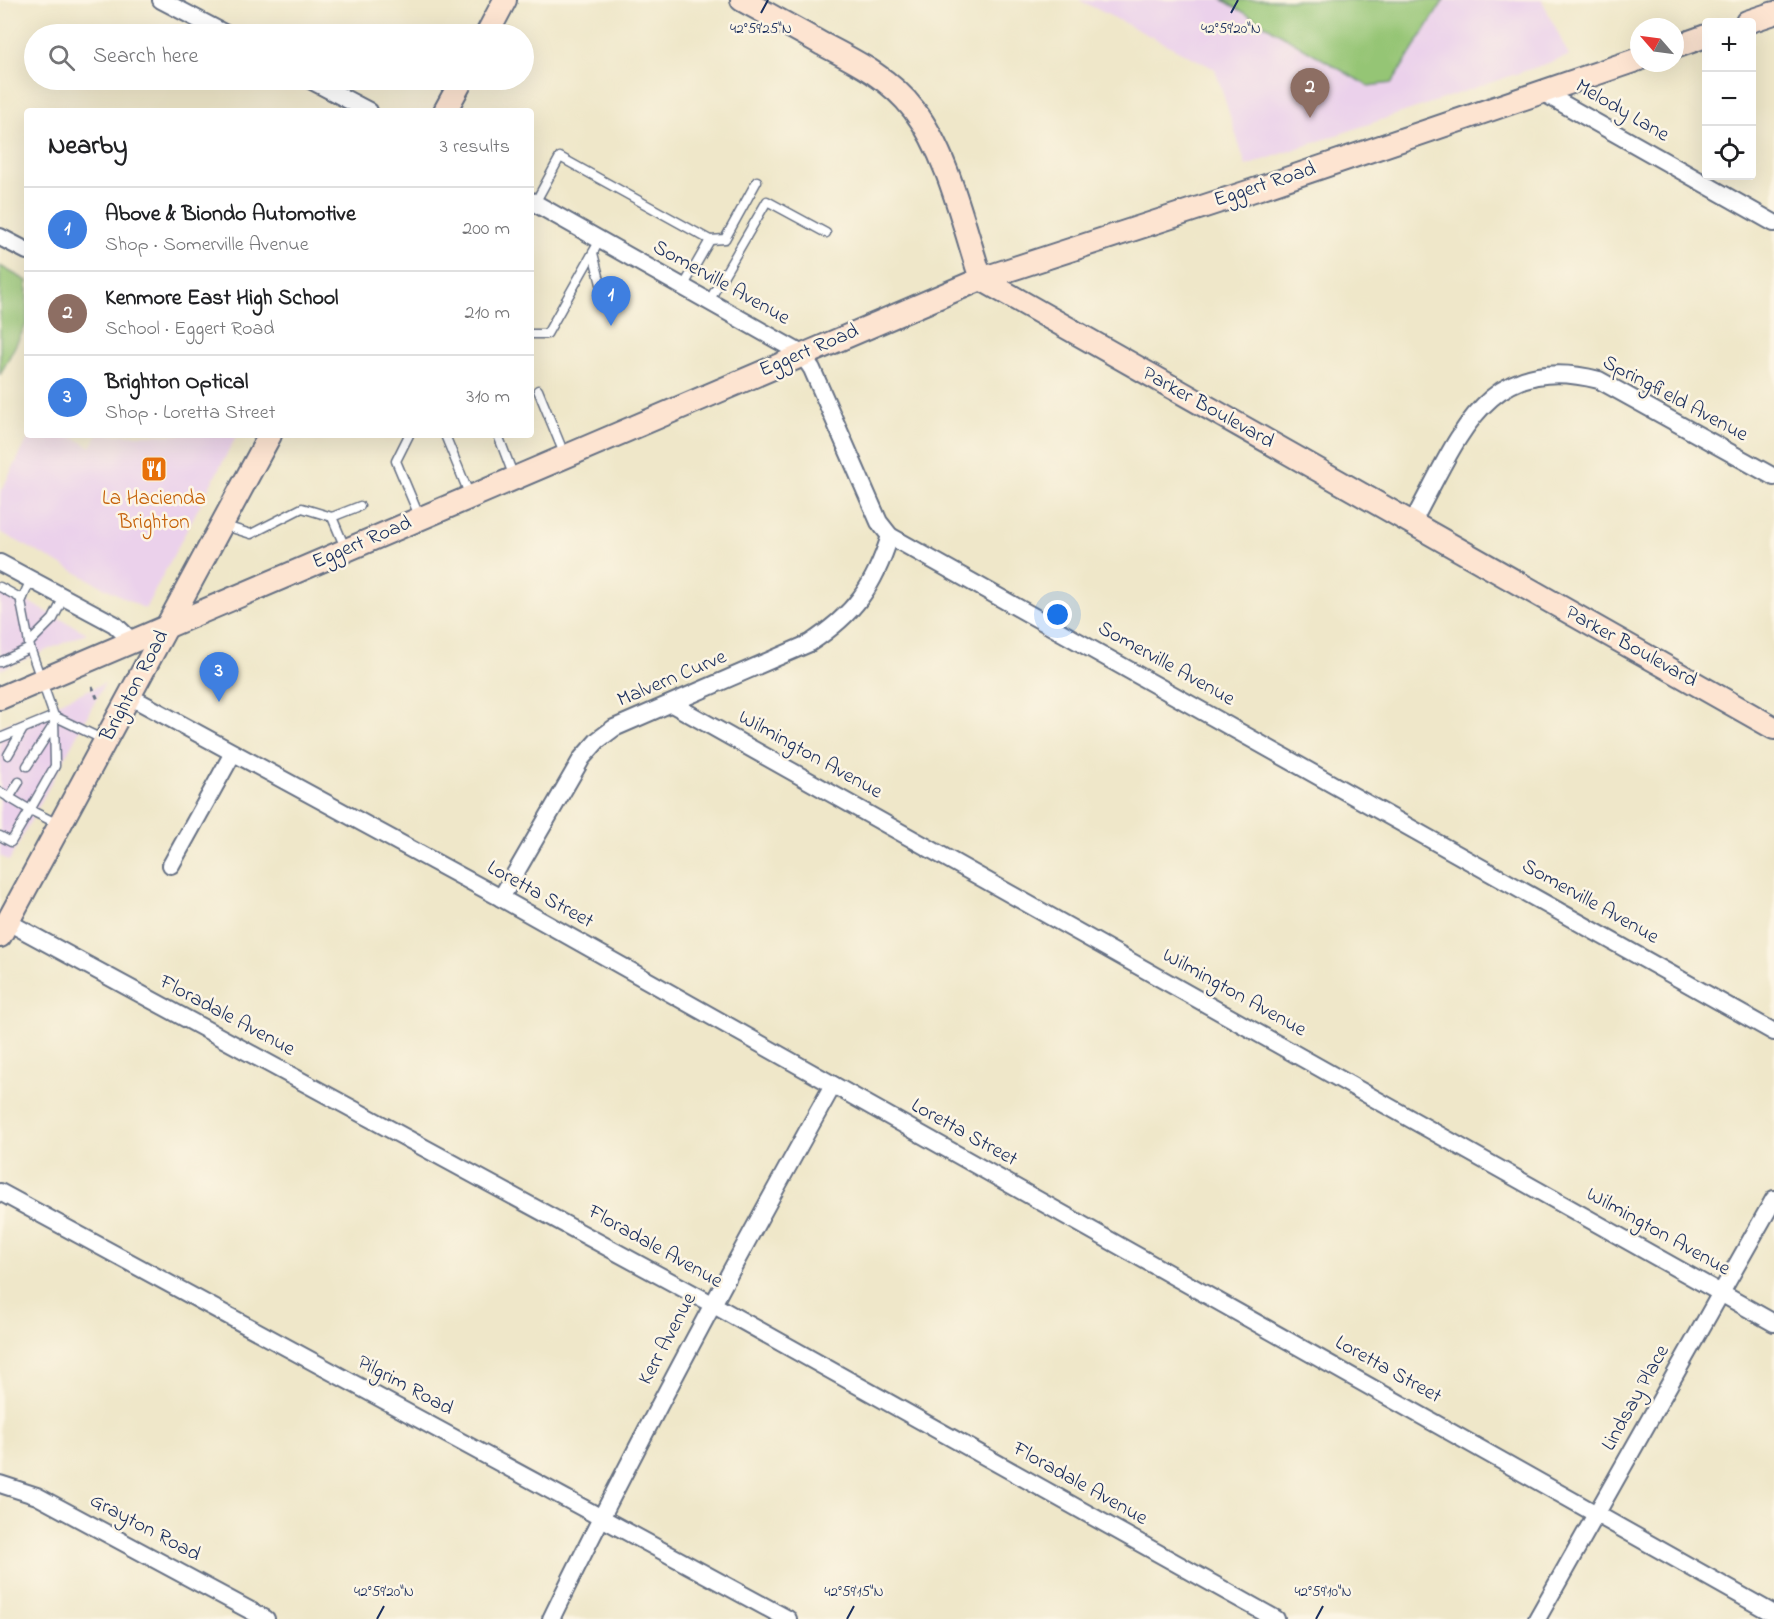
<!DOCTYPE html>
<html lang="en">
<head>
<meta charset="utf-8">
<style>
	body { margin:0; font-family:"Indie Flower",sans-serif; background:#f6f6f6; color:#202124 }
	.controls { position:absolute; right:18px; top:18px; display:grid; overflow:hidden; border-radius:6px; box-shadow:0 6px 24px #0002 }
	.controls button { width:54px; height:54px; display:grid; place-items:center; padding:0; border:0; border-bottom:2px solid #e0e0e0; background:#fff; color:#202124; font:30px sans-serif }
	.compass { position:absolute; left:1630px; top:18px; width:54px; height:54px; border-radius:50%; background:#fff; box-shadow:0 6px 24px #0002; rotate:298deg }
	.you { position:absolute; left:1058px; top:615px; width:21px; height:21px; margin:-15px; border:4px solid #fff; border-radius:50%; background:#1a73e8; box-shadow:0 0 0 9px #1a73e833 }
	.badge { display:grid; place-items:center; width:39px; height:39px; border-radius:50%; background:#d1495b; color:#fff; font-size:20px; font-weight:700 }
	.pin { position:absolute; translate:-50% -50px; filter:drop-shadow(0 2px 3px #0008) }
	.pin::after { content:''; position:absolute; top:32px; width:21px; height:18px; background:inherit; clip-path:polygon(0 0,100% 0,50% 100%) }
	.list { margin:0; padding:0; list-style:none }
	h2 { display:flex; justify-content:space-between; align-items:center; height:78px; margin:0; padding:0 24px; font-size:26px }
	h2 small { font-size:20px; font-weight:400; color:#757577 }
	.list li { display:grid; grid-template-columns:39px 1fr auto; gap:18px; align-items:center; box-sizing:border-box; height:84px; padding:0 24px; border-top:2px solid #e0e0e0 }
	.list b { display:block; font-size:22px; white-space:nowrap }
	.list p { margin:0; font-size:20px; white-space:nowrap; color:#757577 }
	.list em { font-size:20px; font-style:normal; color:#757577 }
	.icon { flex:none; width:33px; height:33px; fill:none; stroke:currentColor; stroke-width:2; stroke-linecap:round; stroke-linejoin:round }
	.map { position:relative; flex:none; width:1774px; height:1619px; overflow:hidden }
	.search { position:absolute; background:#fff; box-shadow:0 6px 24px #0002; left:24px; top:24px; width:510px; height:66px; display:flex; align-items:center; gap:15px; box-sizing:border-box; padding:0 21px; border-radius:33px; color:#757577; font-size:22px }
	.panel { position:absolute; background:#fff; box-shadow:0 6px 24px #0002; left:24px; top:108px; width:510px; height:330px; border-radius:6px }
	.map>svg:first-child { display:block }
	.built { fill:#ebd1eb }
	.green { fill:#95c575; stroke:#587a6a; stroke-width:1.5 }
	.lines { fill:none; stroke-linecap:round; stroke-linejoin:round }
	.lane-casing { stroke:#656f83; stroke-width:11 }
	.street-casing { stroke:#656f83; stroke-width:20 }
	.secondary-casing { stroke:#656f83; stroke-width:26 }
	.path { stroke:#656f83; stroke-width:3; stroke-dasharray:4.5 4.5; stroke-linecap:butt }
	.lane { stroke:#fff; stroke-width:8 }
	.street { stroke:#fff; stroke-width:16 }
	.secondary { stroke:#fde4d1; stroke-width:22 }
	.ticks { fill:none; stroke:#1b2f5e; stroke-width:2 }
	.labels { text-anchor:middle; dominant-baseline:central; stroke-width:5; stroke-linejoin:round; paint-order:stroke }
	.street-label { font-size:21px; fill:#1b2f5e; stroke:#fcf5e5 }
	.food-label { font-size:21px; fill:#c56008; stroke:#fcf5e5 }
	.ticks-label { font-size:15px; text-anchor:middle; fill:#1b2f5e; stroke:#fcf5e5; stroke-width:5; stroke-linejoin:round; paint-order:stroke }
</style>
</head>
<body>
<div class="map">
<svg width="1774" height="1619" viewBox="0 0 1774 1619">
	<rect width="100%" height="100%" fill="#fcf5e5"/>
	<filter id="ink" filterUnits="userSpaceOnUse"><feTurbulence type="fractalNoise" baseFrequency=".0167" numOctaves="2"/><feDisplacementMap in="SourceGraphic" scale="12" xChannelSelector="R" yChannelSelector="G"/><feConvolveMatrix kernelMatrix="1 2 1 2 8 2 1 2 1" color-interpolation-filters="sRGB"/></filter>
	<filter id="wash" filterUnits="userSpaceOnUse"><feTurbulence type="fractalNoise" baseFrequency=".008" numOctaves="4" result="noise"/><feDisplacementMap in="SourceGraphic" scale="24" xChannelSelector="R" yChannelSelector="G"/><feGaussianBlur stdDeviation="1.35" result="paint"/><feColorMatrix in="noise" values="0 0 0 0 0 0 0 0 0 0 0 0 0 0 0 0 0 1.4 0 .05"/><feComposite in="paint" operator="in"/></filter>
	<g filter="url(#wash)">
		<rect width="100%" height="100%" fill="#efe7c9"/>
		<g class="built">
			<path d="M1079,0H1542L1569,56L1246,166L1215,69Z"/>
			<path d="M30,435H68L91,447L98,435H237L145,609L0,532V493Z"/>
			<path d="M0,587L87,633L0,670Z"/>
			<path d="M105,683L9,861L0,856V727Z"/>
		</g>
		<g class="green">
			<path d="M1223,0H1444L1392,83L1368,86Z"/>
			<path d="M0,266L27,281V323L0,375Z"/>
		</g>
	</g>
	<g filter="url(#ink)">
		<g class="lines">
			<g class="lane-casing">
				<g id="lane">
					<path d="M535,203L560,157L710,240L683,287"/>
					<path d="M710,240L725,239L757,181"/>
					<path d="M593,253L602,288"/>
					<path d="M709,301L767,201L826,233"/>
					<path d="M531,334H547L600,240"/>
					<path d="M538,390L565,456"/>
					<path d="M409,435L396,461L420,518"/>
					<path d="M445,435L470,496"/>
					<path d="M498,435L514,477"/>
					<path d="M332,517L346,550"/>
					<path d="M222,525L251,534L302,508L332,517L360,506"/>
					<path d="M0,587L22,599"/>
					<path d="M29,643L53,619L64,597"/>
					<path d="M0,662L30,648"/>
					<path d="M0,738L54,716L104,740"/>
					<path d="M8,755L23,729"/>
					<path d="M27,766L53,726"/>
					<path d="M0,792L30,810L55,766L54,716L30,648L21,602L31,579"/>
					<path d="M9,798L19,782"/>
					<path d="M0,836L11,842L30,810L60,825"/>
				</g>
			</g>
			<g class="street-casing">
				<g id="street">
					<path d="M161,0L226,34"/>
					<path d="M310,80L369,111"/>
					<path d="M1542,92L1774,223"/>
					<path d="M531,201L802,354L812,369L879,522L890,536L1774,1032"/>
					<path d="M0,237L27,251"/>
					<path d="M1412,523C1458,441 1484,350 1599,380L1774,477"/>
					<path d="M0,563L114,624L132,641"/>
					<path d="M129,696L501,898L1774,1614"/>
					<path d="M672,704L1774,1323"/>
					<path d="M171,865L233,753"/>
					<path d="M501,898L582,758L598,740L614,728L810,643C854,614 874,587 890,536"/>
					<path d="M8,922L712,1304L1276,1619"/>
					<path d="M0,1192L788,1619"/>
					<path d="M0,1484L37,1496L266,1619"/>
					<path d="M551,1619C639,1438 735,1261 833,1085"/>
					<path d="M1537,1619L1774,1199"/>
				</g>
			</g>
			<g class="secondary-casing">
				<g id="secondary">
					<path d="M742,0C769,15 796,29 822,44C855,61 891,79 914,110C949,156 963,225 981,279L1774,728"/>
					<path d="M1747,22L1774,13"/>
					<path d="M487,34L505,0"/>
					<path d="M1675,47L1706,36"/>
					<path d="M445,111L462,80"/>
					<path d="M0,698L981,279L1254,190L1639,59"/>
					<path d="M0,936L270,435"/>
				</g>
			</g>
			<path class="path" d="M92,686L98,700"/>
			<use href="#lane" class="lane"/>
			<use href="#street" class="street"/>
			<use href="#secondary" class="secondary"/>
		</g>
	</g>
	<path class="ticks" d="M761,13L768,0M1231,13L1238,0M377,1619L384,1606M847,1619L854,1606M1316,1619L1323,1606"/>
	<defs>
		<g id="restaurant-square" transform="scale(1.35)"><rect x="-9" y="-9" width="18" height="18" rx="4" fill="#e8710a" stroke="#fcf5e5"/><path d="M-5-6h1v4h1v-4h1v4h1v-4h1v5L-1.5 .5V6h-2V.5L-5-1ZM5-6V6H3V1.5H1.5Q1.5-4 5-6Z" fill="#fff"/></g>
	</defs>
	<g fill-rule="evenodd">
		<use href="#restaurant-square" x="154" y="469"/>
	</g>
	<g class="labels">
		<g class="street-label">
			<text transform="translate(1622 111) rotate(30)">Melody Lane</text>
			<text transform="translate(1265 185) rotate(-18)">Eggert Road</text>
			<text transform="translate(721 283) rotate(29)">Somerville Avenue</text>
			<text transform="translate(809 351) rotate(-23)">Eggert Road</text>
			<text transform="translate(1675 399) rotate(28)">Springfield Avenue</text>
			<text transform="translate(1208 408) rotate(29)">Parker Boulevard</text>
			<text transform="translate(362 543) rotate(-23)">Eggert Road</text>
			<text transform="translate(1631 647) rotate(29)">Parker Boulevard</text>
			<text transform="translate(1166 664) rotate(29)">Somerville Avenue</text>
			<text transform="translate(672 679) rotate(-23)">Malvern Curve</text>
			<text transform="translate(135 686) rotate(-62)">Brighton Road</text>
			<text transform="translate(810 755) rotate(29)">Wilmington Avenue</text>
			<text transform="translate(540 895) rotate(29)">Loretta Street</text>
			<text transform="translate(1590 902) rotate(29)">Somerville Avenue</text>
			<text transform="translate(1234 993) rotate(29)">Wilmington Avenue</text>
			<text transform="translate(227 1016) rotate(28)">Floradale Avenue</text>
			<text transform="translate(964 1133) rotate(29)">Loretta Street</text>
			<text transform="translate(1658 1232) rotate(29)">Wilmington Avenue</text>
			<text transform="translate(655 1247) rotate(29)">Floradale Avenue</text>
			<text transform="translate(668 1339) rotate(-62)">Kerr Avenue</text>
			<text transform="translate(1388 1370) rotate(29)">Loretta Street</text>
			<text transform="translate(405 1386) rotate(28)">Pilgrim Road</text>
			<text transform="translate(1636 1398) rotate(-61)">Lindsay Place</text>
			<text transform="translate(1080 1484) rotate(29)">Floradale Avenue</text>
			<text transform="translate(145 1528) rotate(28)">Grayton Road</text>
		</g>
		<g class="food-label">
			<text x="154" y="499">La Hacienda<tspan x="154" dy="24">Brighton</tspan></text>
		</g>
	</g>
	<g class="ticks-label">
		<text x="761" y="33">42°59'25"N</text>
		<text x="1231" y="33">42°59'20"N</text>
		<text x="384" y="1596">42°59'20"N</text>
		<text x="854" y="1596">42°59'15"N</text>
		<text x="1323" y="1596">42°59'10"N</text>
	</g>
</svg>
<div class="controls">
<button>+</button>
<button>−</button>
<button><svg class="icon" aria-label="locate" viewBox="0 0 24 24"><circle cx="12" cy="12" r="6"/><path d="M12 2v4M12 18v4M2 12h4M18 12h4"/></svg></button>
</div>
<svg class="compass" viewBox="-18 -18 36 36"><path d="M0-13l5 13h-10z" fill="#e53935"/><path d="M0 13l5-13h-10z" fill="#757577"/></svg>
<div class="you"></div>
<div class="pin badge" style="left:611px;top:326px;background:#3f7fe0">1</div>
<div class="pin badge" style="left:1310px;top:118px;background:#8d6e63">2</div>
<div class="pin badge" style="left:219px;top:702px;background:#3f7fe0">3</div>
<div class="search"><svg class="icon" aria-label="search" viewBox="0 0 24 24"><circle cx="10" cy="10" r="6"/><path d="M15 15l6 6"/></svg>Search here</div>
<section class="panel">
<h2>Nearby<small>3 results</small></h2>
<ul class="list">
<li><span class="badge" style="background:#3f7fe0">1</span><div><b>Above &amp; Biondo Automotive</b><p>Shop · Somerville Avenue</p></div><em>200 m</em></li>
<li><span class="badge" style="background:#8d6e63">2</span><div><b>Kenmore East High School</b><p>School · Eggert Road</p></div><em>210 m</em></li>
<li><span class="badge" style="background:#3f7fe0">3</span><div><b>Brighton Optical</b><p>Shop · Loretta Street</p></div><em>310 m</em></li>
</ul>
</section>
</div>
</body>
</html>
